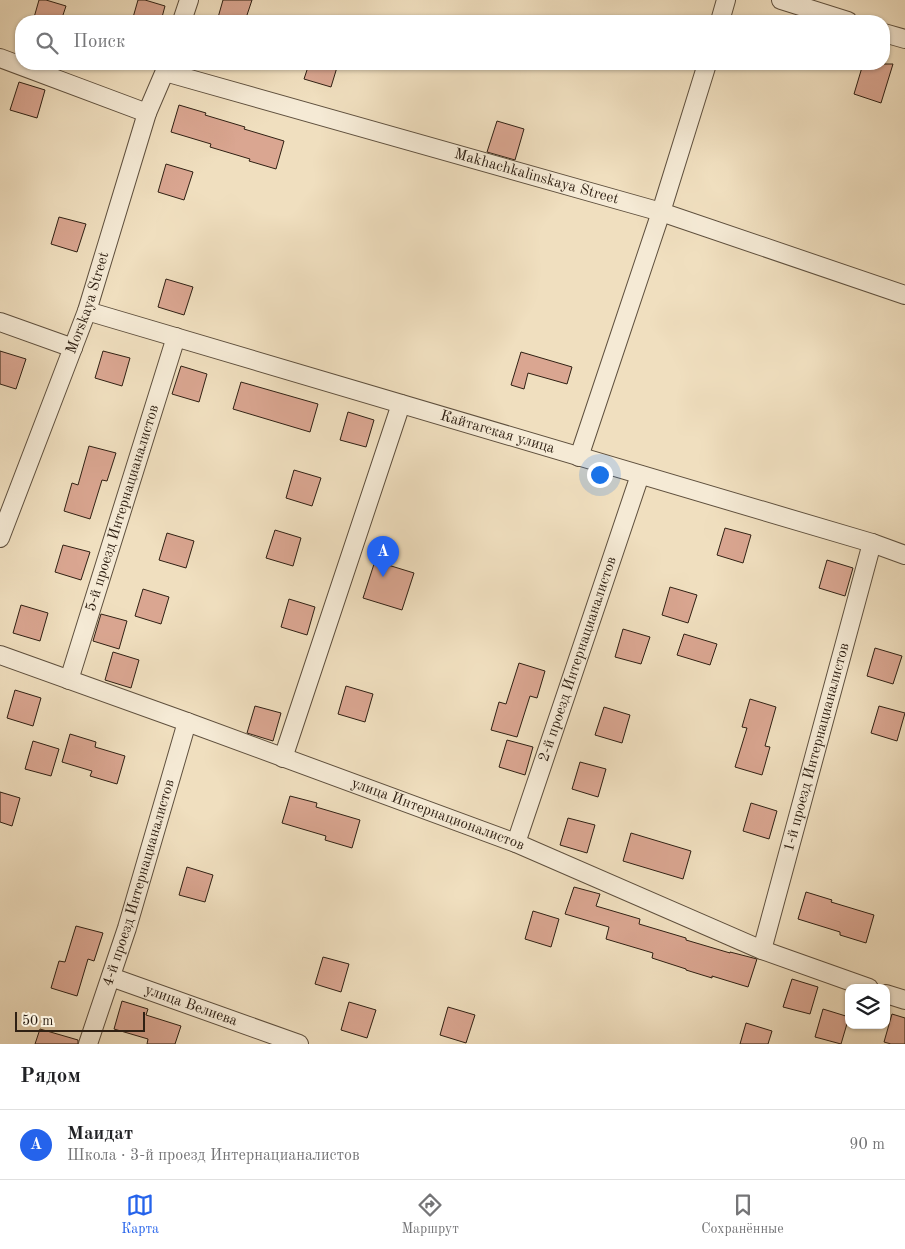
<!DOCTYPE html>
<html lang="ru">
<head>
<meta charset="utf-8">
<style>
	body { margin:0; font-family:"Old Standard TT",serif; background:#f6f6f6; color:#202124 }
	.controls { position:absolute; right:15px; bottom:15px; display:grid; overflow:hidden; border-radius:10px; box-shadow:0 1px 4px #0004 }
	.controls button { width:45px; height:45px; display:grid; place-items:center; padding:0; border:0; border-bottom:1px solid #e0e0e0; background:#fff; color:#202124; font:25px sans-serif }
	.scale { position:absolute; left:15px; bottom:12px; width:130px; box-sizing:border-box; padding-left:5px; border:2px solid #2f2013; border-top:0; font-size:14px; line-height:18px; white-space:nowrap; color:#2f2013; -webkit-text-stroke:4px #f5ead5; paint-order:stroke }
	.you { position:absolute; left:599px; top:474px; width:18px; height:18px; margin:-12px; border:4px solid #fff; border-radius:50%; background:#1a73e8; box-shadow:0 0 0 8px #1a73e833 }
	.badge { display:grid; place-items:center; width:32px; height:32px; border-radius:50%; background:#2563eb; color:#fff; font-size:16px; font-weight:700 }
	.pin { position:absolute; translate:-50% -41px; filter:drop-shadow(0 1px 2px #0008) }
	.pin::after { content:''; position:absolute; top:26px; width:18px; height:15px; background:inherit; clip-path:polygon(0 0,100% 0,50% 100%) }
	.list { margin:0; padding:0; list-style:none }
	h2 { display:flex; justify-content:space-between; align-items:center; height:65px; margin:0; padding:0 20px; font-size:21px }
	h2 small { font-size:16px; font-weight:400; color:#757577 }
	.list li { display:grid; grid-template-columns:32px 1fr auto; gap:15px; align-items:center; box-sizing:border-box; height:70px; padding:0 20px; border-top:1px solid #e0e0e0 }
	.list b { display:block; font-size:19px; white-space:nowrap }
	.list p { margin:0; font-size:16px; white-space:nowrap; color:#757577 }
	.list em { font-size:16px; font-style:normal; color:#757577 }
	.icon { flex:none; width:28px; height:28px; fill:none; stroke:currentColor; stroke-width:2; stroke-linecap:round; stroke-linejoin:round }
	.map { position:relative; flex:none; width:905px; height:1044px; overflow:hidden }
	.search { position:absolute; background:#fff; box-shadow:0 1px 4px #0004; left:15px; right:15px; top:15px; height:55px; display:flex; align-items:center; gap:12px; box-sizing:border-box; padding:0 18px; border-radius:20px; color:#757577; font-size:19px }
	.sheet { height:135px; background:#fff }
	nav { display:flex; justify-content:space-around; align-items:center; box-sizing:border-box; height:70px; border-top:1px solid #e0e0e0; background:#fff; font-size:14px; color:#757577 }
	nav a { display:grid; justify-items:center; gap:2px }
	nav .on { color:#2563eb }
	.map>svg:first-child { display:block }
	.building { fill:#daa691; stroke:#2f2013 }
	.lines { fill:none; stroke-linecap:round; stroke-linejoin:round }
	.street-casing { stroke:#5f503e; stroke-width:20 }
	.street { stroke:#f5ead5; stroke-width:18 }
	.labels { text-anchor:middle; dominant-baseline:central; stroke-width:4; stroke-linejoin:round; paint-order:stroke }
	.street-label { font-size:15px; fill:#2f2013; stroke:#f5ead5 }
</style>
</head>
<body>
<div class="map">
<svg width="905" height="1044" viewBox="0 0 905 1044">
	<rect width="100%" height="100%" fill="#f0dfbf"/>
	<filter id="stains"><feTurbulence type="fractalNoise" baseFrequency=".004" numOctaves="4"/><feColorMatrix values="0 0 0 0 .2 0 0 0 0 .09 0 0 0 0 .02 0 0 0 .5 -.17"/></filter>
	<radialGradient id="worn" r=".72"><stop offset=".6" stop-color="#630" stop-opacity="0"/><stop offset="1" stop-color="#630" stop-opacity=".3"/></radialGradient>
	<g class="building">
		<path d="M39,0H46L66,6L61,21H33Z"/>
		<path d="M138,0H145L165,6L161,21H132Z"/>
		<path d="M223,0H252L245,21H217Z"/>
		<path d="M309,64H338L331,87L304,79Z"/>
		<path d="M863,64H893L881,103L854,94Z"/>
		<path d="M19,82L45,90L37,118L10,110Z"/>
		<path d="M179,105L206,113L205,115L245,127L244,129L284,141L276,169L249,161L250,159L210,147L211,144L171,132Z"/>
		<path d="M497,121L524,129L515,160L487,152Z"/>
		<path d="M166,164L193,172L184,200L158,192Z"/>
		<path d="M59,217L86,224L77,252L51,244Z"/>
		<path d="M166,279L193,287L184,315L158,307Z"/>
		<path d="M0,351L26,359L16,389L0,384Z"/>
		<path d="M103,351L130,358L122,386L95,378Z"/>
		<path d="M521,352L572,367L567,384L528,373L524,389L511,385Z"/>
		<path d="M181,366L207,374L199,402L172,394Z"/>
		<path d="M241,382L318,404L310,432L233,409Z"/>
		<path d="M348,412L374,420L366,447L340,440Z"/>
		<path d="M89,446L116,453L107,481L102,480L90,519L64,511L72,483L78,485Z"/>
		<path d="M294,470L321,478L312,506L286,498Z"/>
		<path d="M725,528L751,535L743,563L717,555Z"/>
		<path d="M275,530L301,538L293,566L266,558Z"/>
		<path d="M167,533L194,541L186,568L159,560Z"/>
		<path d="M63,545L90,552L81,580L55,572Z"/>
		<path d="M827,560L853,568L845,596L819,588Z"/>
		<path d="M375,561L414,573L402,610L363,598Z"/>
		<path d="M670,587L697,595L688,623L662,615Z"/>
		<path d="M143,589L169,597L161,624L135,616Z"/>
		<path d="M289,599L315,607L307,635L281,627Z"/>
		<path d="M21,605L48,613L40,641L13,633Z"/>
		<path d="M101,614L127,621L119,649L93,641Z"/>
		<path d="M623,629L650,637L641,664L615,657Z"/>
		<path d="M684,634L717,644L710,665L677,655Z"/>
		<path d="M875,648L902,656L893,684L867,676Z"/>
		<path d="M113,652L139,660L131,688L105,680Z"/>
		<path d="M519,663L545,671L537,698L530,696L517,737L491,730L499,702L506,704Z"/>
		<path d="M346,686L373,694L365,722L338,714Z"/>
		<path d="M15,690L41,698L33,726L7,718Z"/>
		<path d="M750,699L776,707L765,746L770,747L762,775L735,767L747,728L742,727Z"/>
		<path d="M255,706L281,713L273,741L247,733Z"/>
		<path d="M879,706L905,713L897,741L871,733Z"/>
		<path d="M604,707L630,715L622,743L595,735Z"/>
		<path d="M70,734L96,742L95,747L125,756L117,784L90,776L92,771L62,762Z"/>
		<path d="M507,740L533,747L525,775L499,767Z"/>
		<path d="M33,741L59,749L51,776L25,769Z"/>
		<path d="M580,762L606,769L598,797L572,789Z"/>
		<path d="M0,792L20,798L12,826L0,822Z"/>
		<path d="M290,796L317,803L316,807L360,820L352,848L325,840L326,836L282,823Z"/>
		<path d="M751,803L777,811L769,839L743,831Z"/>
		<path d="M568,818L595,825L587,853L560,845Z"/>
		<path d="M631,833L691,851L683,879L623,861Z"/>
		<path d="M187,867L213,875L205,902L179,895Z"/>
		<path d="M574,887L600,894L596,906L640,919L639,924L686,938V940L730,953V952L757,959L748,987L712,976V978L686,970V969L652,958L653,953L606,939L609,927L565,914Z"/>
		<path d="M806,892L832,900L831,902L874,915L866,943L840,935V932L798,919Z"/>
		<path d="M533,911L559,919L551,947L525,939Z"/>
		<path d="M76,926L103,933L94,961L88,959L77,996L51,988L59,961L65,962Z"/>
		<path d="M323,957L349,964L341,992L315,984Z"/>
		<path d="M792,979L818,987L810,1014L783,1007Z"/>
		<path d="M122,1001L148,1009L146,1015L181,1026L175,1044H147L148,1039L114,1029Z"/>
		<path d="M349,1002L376,1010L367,1038L341,1030Z"/>
		<path d="M448,1007L475,1015L466,1043L440,1035Z"/>
		<path d="M823,1009L849,1017L841,1044L815,1037Z"/>
		<path d="M892,1014L905,1018V1044H891L884,1042Z"/>
		<path d="M746,1023L772,1031L768,1044H740Z"/>
		<path d="M40,1029L78,1040V1044H35Z"/>
	</g>
	<g class="lines">
		<g class="street-casing">
			<g id="street">
				<path d="M781,0L848,21"/>
				<path d="M182,21L189,0"/>
				<path d="M720,21L726,0"/>
				<path d="M884,33L905,39"/>
				<path d="M0,58L147,113"/>
				<path id="s1" d="M165,72L661,212L905,295"/>
				<path id="s2" d="M87,311L872,543L905,555"/>
				<path d="M0,322L73,348"/>
				<path d="M579,457L661,212L707,64"/>
				<path id="s3" d="M0,538L87,311L147,113L168,64"/>
				<path id="s4" d="M0,655L187,722L516,843L762,950L869,988"/>
				<path id="s5" d="M69,680L176,337"/>
				<path d="M283,758L401,404"/>
				<path id="s6" d="M516,843L640,475"/>
				<path id="s7" d="M762,950L872,543"/>
				<path id="s8" d="M111,977L299,1044"/>
				<path d="M886,994L905,1000"/>
				<path id="s9" d="M88,1044L127,928L187,722"/>
			</g>
		</g>
		<use href="#street" class="street"/>
	</g>
	<g class="labels">
		<g class="street-label">
			<text stroke="none"><textPath href="#s1" startOffset="386">Makhachkalinskaya Street</textPath></text>
			<text stroke="none"><textPath href="#s3" startOffset="251">Morskaya Street</textPath></text>
			<text stroke="none"><textPath href="#s2" startOffset="428">Кайтагская улица</textPath></text>
			<text stroke="none"><textPath href="#s5" startOffset="180">5-й проезд Интернацианалистов</textPath></text>
			<text stroke="none"><textPath href="#s6" startOffset="194">2-й проезд Интернацианалистов</textPath></text>
			<text stroke="none"><textPath href="#s7" startOffset="210">1-й проезд Интернацианалистов</textPath></text>
			<text stroke="none"><textPath href="#s4" startOffset="466">улица Интернационалистов</textPath></text>
			<text stroke="none"><textPath href="#s9" startOffset="169">4-й проезд Интернацианалистов</textPath></text>
			<text stroke="none"><textPath href="#s8" startOffset="85">улица Велиева</textPath></text>
		</g>
	</g>
	<rect width="100%" height="100%" filter="url(#stains)"/>
	<rect width="100%" height="100%" fill="url(#worn)"/>
</svg>
<div class="controls">
<button><svg class="icon" aria-label="layers" viewBox="0 0 24 24"><path d="M12 4l9 5-9 5-9-5zM3 14l9 5 9-5"/></svg></button>
</div>
<div class="scale">50 m</div>
<div class="you"></div>
<div class="pin badge" style="left:383px;top:577px">A</div>
<div class="search"><svg class="icon" aria-label="search" viewBox="0 0 24 24"><circle cx="10" cy="10" r="6"/><path d="M15 15l6 6"/></svg>Поиск</div>
</div>
<section class="sheet">
<h2>Рядом<small></small></h2>
<ul class="list">
<li><span class="badge">A</span><div><b>Маидат</b><p>Школа · 3-й проезд Интернацианалистов</p></div><em>90 m</em></li>
</ul>
</section>
<nav>
<a class="on"><svg class="icon" aria-label="map" viewBox="0 0 24 24"><path d="M3 6l6-2 6 2 6-2v14l-6 2-6-2-6 2zM9 4v14M15 6v14"/></svg>Карта</a>
<a><svg class="icon" aria-label="directions" viewBox="0 0 24 24"><path d="M12 3l9 9-9 9-9-9zM9 14v-3h6M13 9l2 2-2 2"/></svg>Маршрут</a>
<a><svg class="icon" aria-label="saved" viewBox="0 0 24 24"><path d="M7 4h10v16l-5-4-5 4z"/></svg>Сохранённые</a>
</nav>
</body>
</html>
